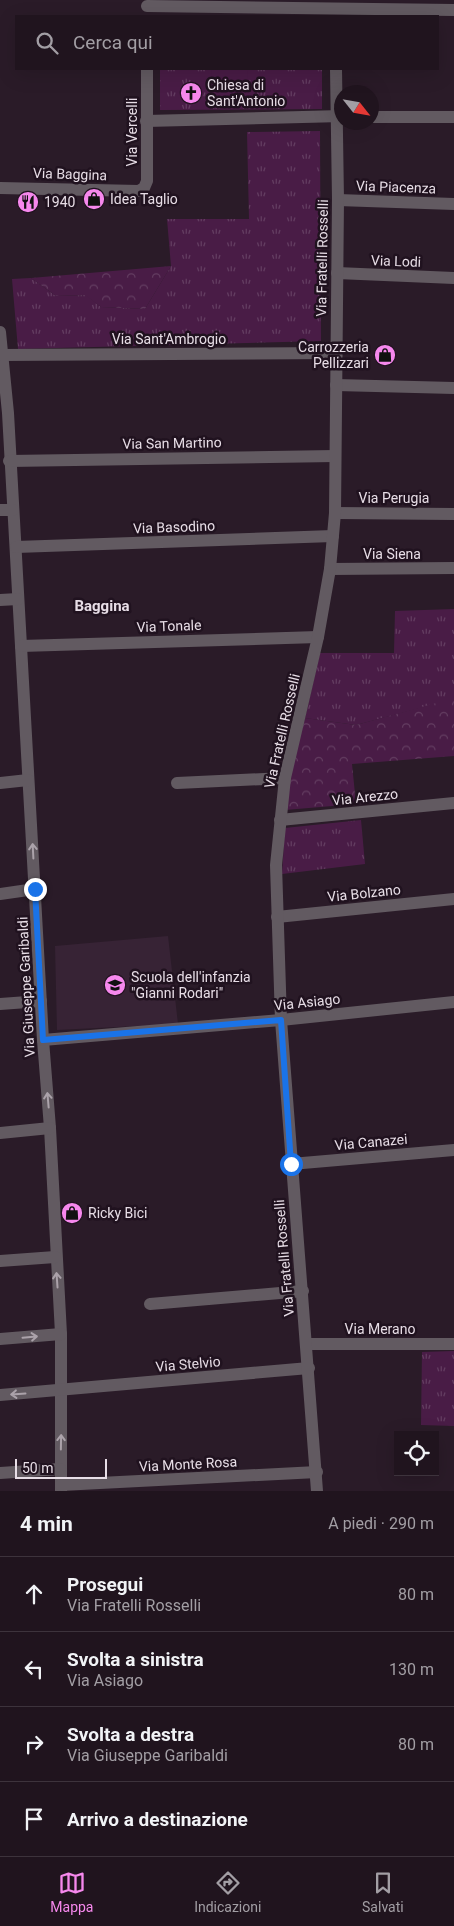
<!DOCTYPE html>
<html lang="it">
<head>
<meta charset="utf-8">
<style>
	body { margin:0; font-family:Roboto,sans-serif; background:#281d27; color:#f1f3f6 }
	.controls { position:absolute; right:15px; bottom:15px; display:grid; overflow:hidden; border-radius:0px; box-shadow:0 5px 20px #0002 }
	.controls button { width:45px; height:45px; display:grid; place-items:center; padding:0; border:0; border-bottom:1px solid #3d333c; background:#20141e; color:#f1f3f6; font:25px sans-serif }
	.compass { position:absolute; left:334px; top:85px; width:45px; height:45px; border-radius:50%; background:#20141e; box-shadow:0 5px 20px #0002; rotate:121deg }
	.scale { position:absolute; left:15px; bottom:12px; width:92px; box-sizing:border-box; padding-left:5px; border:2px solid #e7dde6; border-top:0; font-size:14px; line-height:18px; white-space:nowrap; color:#e7dde6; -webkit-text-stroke:4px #20121f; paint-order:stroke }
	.stop { position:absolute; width:15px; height:15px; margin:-11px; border:4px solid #1a73e8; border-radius:50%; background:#fff }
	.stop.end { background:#1a73e8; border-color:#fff; box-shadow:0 1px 5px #0008 }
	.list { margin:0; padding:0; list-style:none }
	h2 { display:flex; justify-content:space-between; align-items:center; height:65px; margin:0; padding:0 20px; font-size:21px }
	h2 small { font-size:16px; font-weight:400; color:#a29ea4 }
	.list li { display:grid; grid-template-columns:32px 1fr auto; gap:15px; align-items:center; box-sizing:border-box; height:75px; padding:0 20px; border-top:1px solid #3d333c }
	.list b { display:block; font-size:19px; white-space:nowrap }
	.list p { margin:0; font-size:16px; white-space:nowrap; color:#a29ea4 }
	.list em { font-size:16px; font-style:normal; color:#a29ea4 }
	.icon { flex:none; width:28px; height:28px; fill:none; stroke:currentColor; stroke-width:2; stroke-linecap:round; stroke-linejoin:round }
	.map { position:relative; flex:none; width:454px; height:1491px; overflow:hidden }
	.search { position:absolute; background:#20141e; box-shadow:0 5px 20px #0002; left:15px; right:15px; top:15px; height:55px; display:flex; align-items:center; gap:12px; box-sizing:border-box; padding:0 18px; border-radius:0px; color:#a29ea4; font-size:19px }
	.sheet { height:365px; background:#20141e }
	nav { display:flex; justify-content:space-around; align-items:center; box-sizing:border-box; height:70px; border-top:1px solid #3d333c; background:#20141e; font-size:14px; color:#a29ea4 }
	nav a { display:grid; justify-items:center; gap:2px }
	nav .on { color:#f688ed }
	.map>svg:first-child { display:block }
	.built { fill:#372335 }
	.grass { fill:url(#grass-tufts) }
	.forest { fill:url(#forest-crowns) }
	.garden { fill:#491c46 }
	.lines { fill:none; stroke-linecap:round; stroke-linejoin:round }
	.minor { stroke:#625a61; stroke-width:12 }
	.oneway { stroke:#aba2aa }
	.route { stroke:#1a73e8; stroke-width:6 }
	.labels { text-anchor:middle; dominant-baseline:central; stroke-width:5; stroke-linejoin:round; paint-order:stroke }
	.poi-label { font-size:14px; fill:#e7dde6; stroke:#20121f; text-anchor:start }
	.street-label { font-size:14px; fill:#e7dde6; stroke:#20121f }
	.neighbourhood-label { font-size:15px; font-weight:bold; fill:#e7dde6; stroke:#20121f }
</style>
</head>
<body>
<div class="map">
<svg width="454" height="1491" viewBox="0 0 454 1491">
	<defs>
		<pattern id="grass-tufts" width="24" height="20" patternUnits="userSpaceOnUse" patternTransform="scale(1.25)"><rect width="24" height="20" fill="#491c46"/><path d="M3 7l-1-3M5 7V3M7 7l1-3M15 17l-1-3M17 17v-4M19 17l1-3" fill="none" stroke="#633d61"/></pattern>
		<pattern id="forest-crowns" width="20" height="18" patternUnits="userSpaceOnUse" patternTransform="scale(1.25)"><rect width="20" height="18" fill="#491c46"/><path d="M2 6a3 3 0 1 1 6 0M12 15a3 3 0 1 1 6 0" fill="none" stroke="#633d61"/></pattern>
	</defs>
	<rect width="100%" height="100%" fill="#2a1b28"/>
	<path class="built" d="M168,936L178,1024L57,1030L55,946Z"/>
	<g class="grass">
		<path d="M160,69H322V109L160,110Z"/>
		<path d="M320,131L321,341L18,349L12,279L31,278L56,296L86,295L101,307L145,309L171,266L167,219H249L247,132Z"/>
		<path d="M454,609V699L356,725L305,718L320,653H394L395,611Z"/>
		<path d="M361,820L365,864L282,874L285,828Z"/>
		<path d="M454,1351V1426L421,1425L422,1352Z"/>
	</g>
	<g class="forest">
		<path d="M171,266L145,309L101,307L85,295L56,296L31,278Z"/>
		<path d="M451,699H454V756L352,764L356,804L285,810L290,776L305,718L356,725Z"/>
	</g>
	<path class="garden" d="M212,69H248L247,107H211Z"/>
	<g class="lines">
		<g class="minor">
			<path d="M147,6L454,10"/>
			<path d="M372,117H454"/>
			<path d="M146,121L342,116"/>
			<path d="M0,188L139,191L144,188L147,181V69"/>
			<path d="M338,200L454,204"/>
			<path d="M337,273L454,278"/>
			<path d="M0,332L8,413L43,1040L50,1128L61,1334V1491"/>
			<path d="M2,355L335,353"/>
			<path d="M336,385L454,388"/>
			<path d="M9,461L335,456"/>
			<path d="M0,510H13"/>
			<path d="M335,513L454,514"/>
			<path d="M16,547L333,536"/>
			<path d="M330,569L454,568"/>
			<path d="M0,600L18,599"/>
			<path d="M21,646L318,637"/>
			<path d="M0,783L28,780"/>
			<path d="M177,783L285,778"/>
			<path d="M280,820L454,803"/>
			<path d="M0,894L35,889"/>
			<path d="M277,917L454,899"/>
			<path d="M0,1004L41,1001"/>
			<path d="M43,1040L281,1020L454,1002"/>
			<path d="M0,1133L50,1128"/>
			<path d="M291,1164L454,1150"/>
			<path d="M0,1261L55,1257"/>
			<path d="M150,1304L303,1291"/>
			<path d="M0,1339L61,1334"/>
			<path d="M306,1344H454"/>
			<path d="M0,1395L309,1368"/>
			<path d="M0,1473L60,1469"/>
			<path d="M61,1485L317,1472"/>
			<path d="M317,1491L281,1020L276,865L285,778L318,637L330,569L335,513L338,200L336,69"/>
		</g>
	</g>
	<defs><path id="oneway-shaft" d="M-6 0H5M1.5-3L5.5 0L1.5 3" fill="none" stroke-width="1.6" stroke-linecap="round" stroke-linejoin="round" transform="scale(1.25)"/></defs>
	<g class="oneway">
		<use href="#oneway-shaft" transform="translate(33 851) rotate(-93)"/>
		<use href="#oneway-shaft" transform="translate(48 1100) rotate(-95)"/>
		<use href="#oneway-shaft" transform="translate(57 1280) rotate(-94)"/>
		<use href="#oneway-shaft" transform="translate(30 1337) rotate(-5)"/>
		<use href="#oneway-shaft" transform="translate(18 1394) rotate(176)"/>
		<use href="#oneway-shaft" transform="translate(61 1442) rotate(-89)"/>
	</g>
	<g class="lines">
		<path class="route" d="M35,889L43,1040L281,1020L291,1164"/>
	</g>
	<defs>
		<g id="church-disc" transform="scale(1.125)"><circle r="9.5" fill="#f688ed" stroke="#20121f"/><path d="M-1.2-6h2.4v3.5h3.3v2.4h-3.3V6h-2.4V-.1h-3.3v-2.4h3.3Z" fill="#111"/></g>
		<g id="shop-disc" transform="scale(1.125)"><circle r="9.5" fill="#f688ed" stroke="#20121f"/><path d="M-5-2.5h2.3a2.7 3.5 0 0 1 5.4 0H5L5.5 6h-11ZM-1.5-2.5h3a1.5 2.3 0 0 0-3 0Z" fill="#111"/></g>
		<g id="restaurant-disc" transform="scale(1.125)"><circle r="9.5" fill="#f688ed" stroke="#20121f"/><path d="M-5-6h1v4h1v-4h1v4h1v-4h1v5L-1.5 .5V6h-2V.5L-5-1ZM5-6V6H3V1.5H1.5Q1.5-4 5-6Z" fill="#111"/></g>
		<g id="school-disc" transform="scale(1.125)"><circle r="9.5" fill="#f688ed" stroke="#20121f"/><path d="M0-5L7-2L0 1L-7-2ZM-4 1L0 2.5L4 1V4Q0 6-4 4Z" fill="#111"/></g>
	</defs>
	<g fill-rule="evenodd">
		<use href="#church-disc" x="191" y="93"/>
		<use href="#shop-disc" x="94" y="199"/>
		<use href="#restaurant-disc" x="28" y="202"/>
		<use href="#shop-disc" x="385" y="355"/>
		<use href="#school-disc" x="115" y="985"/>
		<use href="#shop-disc" x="72" y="1213"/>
	</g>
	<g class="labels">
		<g class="poi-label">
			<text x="207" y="85">Chiesa di<tspan x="207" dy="16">Sant'Antonio</tspan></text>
			<text x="110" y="199">Idea Taglio</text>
			<text x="44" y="202">1940</text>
			<text x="369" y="347" text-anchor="end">Carrozzeria<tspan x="369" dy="16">Pellizzari</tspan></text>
			<text x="131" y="977">Scuola dell'infanzia<tspan x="131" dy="16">"Gianni Rodari"</tspan></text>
			<text x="88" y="1213">Ricky Bici</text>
		</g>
		<g class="street-label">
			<text transform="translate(132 132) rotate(-90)">Via Vercelli</text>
			<text transform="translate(70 174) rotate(2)">Via Baggina</text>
			<text transform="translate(396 187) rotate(2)">Via Piacenza</text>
			<text transform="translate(322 258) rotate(-89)">Via Fratelli Rosselli</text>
			<text transform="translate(396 261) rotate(2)">Via Lodi</text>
			<text x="169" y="339">Via Sant'Ambrogio</text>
			<text transform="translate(172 443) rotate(-1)">Via San Martino</text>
			<text x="394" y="498">Via Perugia</text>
			<text transform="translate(174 527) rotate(-2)">Via Basodino</text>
			<text x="392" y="554">Via Siena</text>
			<text transform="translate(169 626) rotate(-2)">Via Tonale</text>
			<text transform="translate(282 731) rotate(-77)">Via Fratelli Rosselli</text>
			<text transform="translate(365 797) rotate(-6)">Via Arezzo</text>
			<text transform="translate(364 893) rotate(-6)">Via Bolzano</text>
			<text transform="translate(26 987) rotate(-93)">Via Giuseppe Garibaldi</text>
			<text transform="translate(307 1002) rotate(-6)">Via Asiago</text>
			<text transform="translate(371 1142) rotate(-5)">Via Canazei</text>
			<text transform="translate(284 1258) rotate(-95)">Via Fratelli Rosselli</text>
			<text x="380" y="1329">Via Merano</text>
			<text transform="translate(188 1364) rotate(-5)">Via Stelvio</text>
			<text transform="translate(188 1464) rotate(-3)">Via Monte Rosa</text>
		</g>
		<g class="neighbourhood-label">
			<text x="102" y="606">Baggina</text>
		</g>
	</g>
</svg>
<div class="controls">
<button><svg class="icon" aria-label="locate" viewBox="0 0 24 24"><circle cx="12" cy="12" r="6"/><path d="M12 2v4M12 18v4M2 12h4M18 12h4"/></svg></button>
</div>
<svg class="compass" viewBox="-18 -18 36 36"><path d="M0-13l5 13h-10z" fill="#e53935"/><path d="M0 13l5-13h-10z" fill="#a29ea4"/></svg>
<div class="scale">50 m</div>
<div class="stop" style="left:291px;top:1164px"></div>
<div class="stop end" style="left:35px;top:889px"></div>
<div class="search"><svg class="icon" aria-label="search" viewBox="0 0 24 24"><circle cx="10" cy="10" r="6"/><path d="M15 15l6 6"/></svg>Cerca qui</div>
</div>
<section class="sheet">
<h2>4 min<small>A piedi · 290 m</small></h2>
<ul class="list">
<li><svg class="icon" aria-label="ahead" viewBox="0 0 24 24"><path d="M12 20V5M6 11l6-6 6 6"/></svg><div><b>Prosegui</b><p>Via Fratelli Rosselli</p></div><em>80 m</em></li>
<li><svg class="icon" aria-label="left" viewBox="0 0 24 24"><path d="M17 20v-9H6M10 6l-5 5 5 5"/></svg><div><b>Svolta a sinistra</b><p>Via Asiago</p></div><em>130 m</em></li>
<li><svg class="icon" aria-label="right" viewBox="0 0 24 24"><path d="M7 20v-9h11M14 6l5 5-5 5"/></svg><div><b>Svolta a destra</b><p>Via Giuseppe Garibaldi</p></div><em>80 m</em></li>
<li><svg class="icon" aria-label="arrive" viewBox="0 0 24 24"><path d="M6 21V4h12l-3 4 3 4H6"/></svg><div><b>Arrivo a destinazione</b></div></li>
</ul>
</section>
<nav>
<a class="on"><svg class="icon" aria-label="map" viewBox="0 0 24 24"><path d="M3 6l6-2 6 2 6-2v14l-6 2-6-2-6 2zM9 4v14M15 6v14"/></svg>Mappa</a>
<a><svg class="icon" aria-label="directions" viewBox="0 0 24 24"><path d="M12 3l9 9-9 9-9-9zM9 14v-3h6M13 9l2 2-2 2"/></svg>Indicazioni</a>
<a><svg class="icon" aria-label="saved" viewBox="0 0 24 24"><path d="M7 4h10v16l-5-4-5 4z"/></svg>Salvati</a>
</nav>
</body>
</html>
